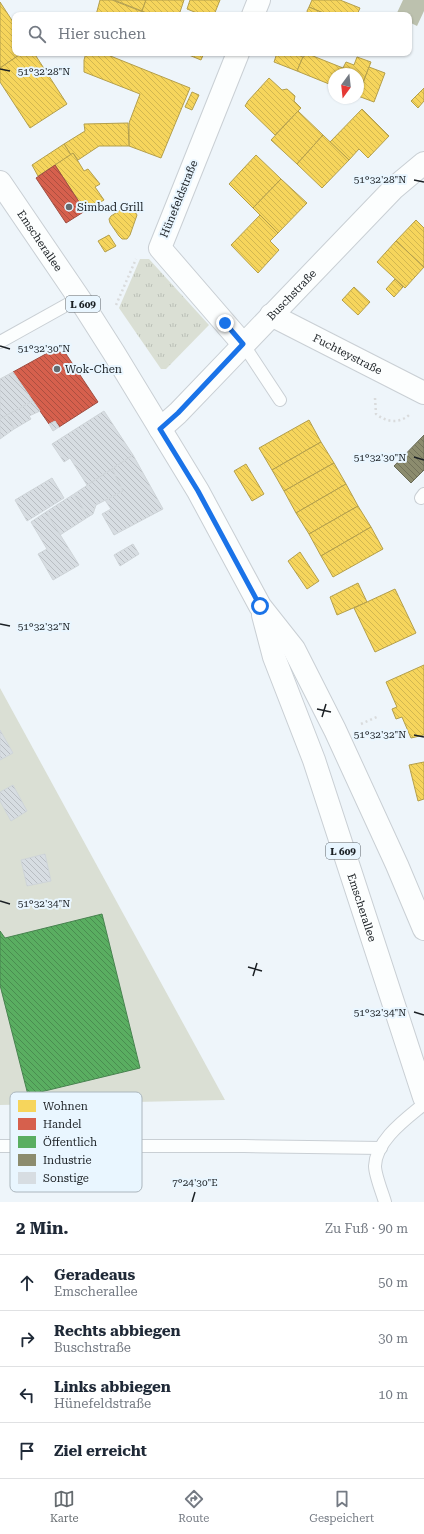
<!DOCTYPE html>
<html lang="de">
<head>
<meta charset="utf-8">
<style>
	body { margin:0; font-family:"Roboto Serif",serif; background:#f2f2f3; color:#1f2937 }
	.compass { position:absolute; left:328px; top:68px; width:36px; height:36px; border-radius:50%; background:#fff; box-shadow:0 1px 3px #0004; rotate:195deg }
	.stop { position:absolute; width:12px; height:12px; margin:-9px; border:3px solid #1a73e8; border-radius:50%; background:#fff }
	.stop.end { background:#1a73e8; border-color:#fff; box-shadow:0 1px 4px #0008 }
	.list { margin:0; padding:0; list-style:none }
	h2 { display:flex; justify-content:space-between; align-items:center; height:52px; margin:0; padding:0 16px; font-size:17px }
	h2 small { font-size:13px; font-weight:400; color:#747a83 }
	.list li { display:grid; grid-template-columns:26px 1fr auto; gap:12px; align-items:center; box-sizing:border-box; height:56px; padding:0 16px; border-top:1px solid #e0e1e3 }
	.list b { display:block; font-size:15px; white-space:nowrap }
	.list p { margin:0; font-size:13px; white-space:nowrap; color:#747a83 }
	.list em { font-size:13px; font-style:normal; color:#747a83 }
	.icon { flex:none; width:22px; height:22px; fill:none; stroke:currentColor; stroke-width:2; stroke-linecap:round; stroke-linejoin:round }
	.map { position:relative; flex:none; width:424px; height:1202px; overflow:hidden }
	.search { position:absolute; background:#fff; box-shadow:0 1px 3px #0004; left:12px; right:12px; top:12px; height:44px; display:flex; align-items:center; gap:10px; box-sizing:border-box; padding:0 14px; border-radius:8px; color:#747a83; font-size:15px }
	.sheet { height:276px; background:#fff }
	nav { display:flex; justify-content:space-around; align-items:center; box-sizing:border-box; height:56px; border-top:1px solid #e0e1e3; background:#fff; font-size:11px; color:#747a83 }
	nav a { display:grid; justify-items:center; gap:2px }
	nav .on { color:#656b6f }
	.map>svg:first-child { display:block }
	.grass { fill:url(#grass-tufts) }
	.garden { fill:#dadfd4 }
	.water { fill:#bcc1ae }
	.homes { fill:url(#homes-back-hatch); stroke:#b49f4b }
	.shops { fill:url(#shops-back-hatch); stroke:#9e4d41 }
	.public { fill:url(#public-back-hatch); stroke:#47834f }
	.industry { fill:url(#industry-back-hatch); stroke:#6a6c58 }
	.building { fill:url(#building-back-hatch); stroke:#cfd5d9 }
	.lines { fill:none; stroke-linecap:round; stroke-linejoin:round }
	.service-casing { stroke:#c9cfd4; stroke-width:14 }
	.minor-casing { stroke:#c9cfd4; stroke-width:24 }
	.tertiary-casing { stroke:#c9cfd4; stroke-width:24 }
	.primary-casing { stroke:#c9cfd4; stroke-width:24 }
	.path { stroke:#d9dbdc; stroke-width:2.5; stroke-dasharray:2 3; stroke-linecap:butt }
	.service { stroke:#fcfefe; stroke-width:12 }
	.minor { stroke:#fcfefe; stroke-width:22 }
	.tertiary { stroke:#fcfefe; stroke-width:22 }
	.primary { stroke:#fcfefe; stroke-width:22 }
	.route { stroke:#1a73e8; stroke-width:5 }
	.ticks { fill:none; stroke:#1b2024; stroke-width:1.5 }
	.poi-dot { fill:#656b6f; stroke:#e9f6ff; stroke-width:1.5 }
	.labels { text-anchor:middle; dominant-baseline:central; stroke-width:4; stroke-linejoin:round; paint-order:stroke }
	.shield { fill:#e9f6ff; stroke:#596066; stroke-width:1 }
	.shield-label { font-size:10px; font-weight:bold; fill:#1b2024 }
	.street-label { font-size:11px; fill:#1b2024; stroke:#e9f6ff }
	.poi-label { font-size:11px; fill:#1b2024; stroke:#e9f6ff; text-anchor:start }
	.key { fill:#e9f6ff; stroke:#abb6bd; stroke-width:1 }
	.key-label { font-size:11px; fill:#1b2024 }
	.ticks-label { font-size:10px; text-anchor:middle; fill:#1b2024; stroke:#e9f6ff; stroke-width:4; stroke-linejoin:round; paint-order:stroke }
</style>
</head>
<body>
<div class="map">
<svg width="424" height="1202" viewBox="0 0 424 1202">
	<defs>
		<pattern id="grass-tufts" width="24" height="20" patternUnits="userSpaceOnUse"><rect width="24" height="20" fill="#dadfd4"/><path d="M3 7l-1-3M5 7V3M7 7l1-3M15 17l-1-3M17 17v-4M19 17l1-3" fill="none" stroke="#babfb6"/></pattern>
		<pattern id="homes-back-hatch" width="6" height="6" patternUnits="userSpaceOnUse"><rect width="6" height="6" fill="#f6d55c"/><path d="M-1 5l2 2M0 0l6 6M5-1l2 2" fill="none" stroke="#d2b750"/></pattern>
		<pattern id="shops-back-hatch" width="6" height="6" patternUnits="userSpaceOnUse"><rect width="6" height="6" fill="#d6604d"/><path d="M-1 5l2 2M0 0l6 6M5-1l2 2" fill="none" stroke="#ad4f40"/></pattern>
		<pattern id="public-back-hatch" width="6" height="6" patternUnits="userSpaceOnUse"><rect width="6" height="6" fill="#5aae61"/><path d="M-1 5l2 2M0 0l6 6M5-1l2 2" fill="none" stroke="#4a8d50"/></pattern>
		<pattern id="industry-back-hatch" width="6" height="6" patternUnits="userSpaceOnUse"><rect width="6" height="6" fill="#8c8c6e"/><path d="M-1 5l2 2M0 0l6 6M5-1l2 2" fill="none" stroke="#72725a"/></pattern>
		<pattern id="building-back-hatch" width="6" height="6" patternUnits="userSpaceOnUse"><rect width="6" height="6" fill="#d7dde2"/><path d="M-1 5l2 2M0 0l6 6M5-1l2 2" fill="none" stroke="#b8bdc2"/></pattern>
	</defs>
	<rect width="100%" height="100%" fill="#eef5fa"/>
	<path class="grass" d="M140,259H149L209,325L166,369H161L119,308Z"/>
	<path class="garden" d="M0,688L225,1100L0,1105Z"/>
	<path class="water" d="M403,0H424V11L417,26L409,22V15H396Z"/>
	<g class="homes">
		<path d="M100,0H112L151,15H96Z"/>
		<path d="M114,0H146L142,11Z"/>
		<path d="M146,0H184L179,15H151L142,11Z"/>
		<path d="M190,0H220L214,15H202L187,9Z"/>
		<path d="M312,0H340L360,8L357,15H328L309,7Z"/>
		<path d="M0,2L15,25V53H22L0,68Z"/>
		<path d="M309,7L328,15H308L307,11Z"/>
		<path d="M22,53H34L67,104L30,128L0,82V68Z"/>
		<path d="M86,53H103L190,88L161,158L129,146V123L140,94L84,72V60Z"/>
		<path d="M184,53H204L201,60Z"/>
		<path d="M277,53H293L303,57L297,71L274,62Z"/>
		<path d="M308,54L343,68L346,62L354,65L357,57L371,62L358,96V74H334V86L297,71L303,57Z"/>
		<path d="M369,67L385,73L374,102L358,96Z"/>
		<path d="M269,78L282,90L287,89L295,96L294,101L301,108L275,135L245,106L248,101Z"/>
		<path d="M424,88V101L418,108L411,101Z"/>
		<path d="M192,92L199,95L192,110L185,107Z"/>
		<path d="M362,109L389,136L368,158L359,149L349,160L330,142Z"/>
		<path d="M298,111L323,135L297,164L271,140Z"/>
		<path d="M128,123L129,146H99L78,160L73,153L71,155L64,144L85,131L84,124Z"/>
		<path d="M323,135L349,160L322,188L297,164Z"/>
		<path d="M64,144L71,155L38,176L32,165Z"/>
		<path d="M73,153L84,171L88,169L100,184L95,187L104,200L85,211L55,165Z"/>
		<path d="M256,155L281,179L253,208L229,184Z"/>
		<path d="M281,179L307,203L278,233L253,208Z"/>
		<path d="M130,204L137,215L130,235L127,239H122L119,236L110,223L109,219L111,216Z"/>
		<path d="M260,215L278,233L270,241L279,250L258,273L231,245Z"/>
		<path d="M416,220L424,228V267L396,241Z"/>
		<path d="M109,235L116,246L105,252L98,241Z"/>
		<path d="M396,241L424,267L405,288L377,262Z"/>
		<path d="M395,279L403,287L394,297L386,289Z"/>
		<path d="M354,287L370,302L358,315L342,300Z"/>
		<path d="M309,420L321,442L272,470L259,448Z"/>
		<path d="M321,442L334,463L284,491L272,470Z"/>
		<path d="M334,463L346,484L296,513L284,491Z"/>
		<path d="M246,464L264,494L252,501L234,471Z"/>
		<path d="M346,484L358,506L309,534L296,513Z"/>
		<path d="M358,506L371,527L321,556L309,534Z"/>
		<path d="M371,527L383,549L333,577L321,556Z"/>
		<path d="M300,552L319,581L307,589L288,561Z"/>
		<path d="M358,583L367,602L337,615L330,597Z"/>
		<path d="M395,589L416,633L375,652L354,608Z"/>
		<path d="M424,665V735L411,738L402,717L396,719L392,709L397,707L386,682Z"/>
		<path d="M424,762V799L418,801L409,765Z"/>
	</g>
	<g class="shops">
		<path d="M55,165L85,211L66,223L36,178Z"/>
		<path d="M53,350L66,354L98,402L59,427L55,421L49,424L13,372Z"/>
	</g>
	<path class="public" d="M102,914L140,1068L28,1095L0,985V931L5,938Z"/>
	<path class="industry" d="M424,435V470L411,483L394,466Z"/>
	<g class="building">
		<path d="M13,372L33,401L0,419V379Z"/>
		<path d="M33,401L40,411L29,416L31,419L14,429L7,415Z"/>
		<path d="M104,411L133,455L87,485L70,458L64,462L52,444Z"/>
		<path d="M7,415L14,429L0,439V419Z"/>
		<path d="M55,421L59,427L53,431L49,424Z"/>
		<path d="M133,455L163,509L114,535L102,514L111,509L105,500L123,491L112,469Z"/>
		<path d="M112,469L123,491L96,505L93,514L88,517L74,494Z"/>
		<path d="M52,478L64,498L27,521L15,500Z"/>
		<path d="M74,494L88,517L60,535L46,512Z"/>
		<path d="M46,512L79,565L53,580L38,554L47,549L31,522Z"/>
		<path d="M133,544L139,554L120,566L114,555Z"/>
		<path d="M0,730L13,753L0,760Z"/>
		<path d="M13,785L27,811L11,821L0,801V792Z"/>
		<path d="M45,854L51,881L27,886L21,860Z"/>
	</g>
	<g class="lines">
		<g class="service-casing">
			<g id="service">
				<path d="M0,342L79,298"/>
				<path d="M243,344L280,400"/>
				<path d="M421,498L424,494"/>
				<path d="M0,1146H244L381,1148"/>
				<path d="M385,1202C382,1192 375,1175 375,1166C376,1140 406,1119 424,1104"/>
			</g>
		</g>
		<g class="minor-casing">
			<g id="minor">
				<path d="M253,15L259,0"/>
				<path d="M238,53L160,248L243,344"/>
				<path id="s1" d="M271,315L424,393"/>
			</g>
		</g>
		<g class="tertiary-casing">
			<g id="tertiary">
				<path id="s2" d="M160,429L178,413L394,188L424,163"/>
			</g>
		</g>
		<g class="primary-casing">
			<g id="primary">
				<path id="s3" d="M0,182L79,298L114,353L198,491L260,606L294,649L335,730L397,865L424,929"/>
				<path id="s4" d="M263,615L274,657L314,760L424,1097"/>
			</g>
		</g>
		<g class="path">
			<path d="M116,305L136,259"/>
			<path d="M375,398L376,414C386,422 399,424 409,415"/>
			<path d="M361,724L379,716"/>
		</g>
		<use href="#service" class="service"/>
		<use href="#minor" class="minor"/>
		<use href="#tertiary" class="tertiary"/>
		<use href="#primary" class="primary"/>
	</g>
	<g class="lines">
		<path class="route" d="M225,323L243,344L178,413L160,429L198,491L260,606"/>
	</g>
	<path class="ticks" d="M0,69L10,71M414,180L424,182M0,346L10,349M414,457L424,460M0,624L10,626M317,709L331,712M322,717L326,704M414,735L424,737M0,901L10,904M248,967L262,971M253,976L257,963M414,1012L424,1015M192,1202L195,1192"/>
	<g class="poi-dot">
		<circle cx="69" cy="207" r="4"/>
		<circle cx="57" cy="369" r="4"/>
	</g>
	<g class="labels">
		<g class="shield">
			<rect x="66" y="296" width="34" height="16" rx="3"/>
			<rect x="326" y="843" width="34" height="16" rx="3"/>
		</g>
		<g class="shield-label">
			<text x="83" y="304">L 609</text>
			<text x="343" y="851">L 609</text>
		</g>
		<g class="street-label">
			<text transform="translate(179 199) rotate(-68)">Hünefeldstraße</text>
			<text stroke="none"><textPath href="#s3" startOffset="71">Emscherallee</textPath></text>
			<text stroke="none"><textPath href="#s2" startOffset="188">Buschstraße</textPath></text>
			<text stroke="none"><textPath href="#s1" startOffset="86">Fuchteystraße</textPath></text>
			<text stroke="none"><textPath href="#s4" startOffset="309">Emscherallee</textPath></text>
		</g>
		<g class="poi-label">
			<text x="77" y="207">Simbad Grill</text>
			<text x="65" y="369">Wok-Chen</text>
		</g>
	</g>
	<rect x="10" y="1092" width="132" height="100" rx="6" class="key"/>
	<rect x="18" y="1100" width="18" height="12" fill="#f6d55c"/>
	<rect x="18" y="1118" width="18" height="12" fill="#d6604d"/>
	<rect x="18" y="1136" width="18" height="12" fill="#5aae61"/>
	<rect x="18" y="1154" width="18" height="12" fill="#8c8c6e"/>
	<rect x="18" y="1172" width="18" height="12" fill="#d7dde2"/>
	<g class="key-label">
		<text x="43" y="1110">Wohnen</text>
		<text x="43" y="1128">Handel</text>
		<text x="43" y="1146">Öffentlich</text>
		<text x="43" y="1164">Industrie</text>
		<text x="43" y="1182">Sonstige</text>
	</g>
	<g class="ticks-label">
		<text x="44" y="75">51°32'28"N</text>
		<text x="380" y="183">51°32'28"N</text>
		<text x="44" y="352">51°32'30"N</text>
		<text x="380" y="461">51°32'30"N</text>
		<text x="44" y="630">51°32'32"N</text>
		<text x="380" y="738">51°32'32"N</text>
		<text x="44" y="907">51°32'34"N</text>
		<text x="380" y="1016">51°32'34"N</text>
		<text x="195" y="1186">7°24'30"E</text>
	</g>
</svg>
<svg class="compass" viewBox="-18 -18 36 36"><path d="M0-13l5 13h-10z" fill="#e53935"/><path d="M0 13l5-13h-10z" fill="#747a83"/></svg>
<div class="stop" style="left:260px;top:606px"></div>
<div class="stop end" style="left:225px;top:323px"></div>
<div class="search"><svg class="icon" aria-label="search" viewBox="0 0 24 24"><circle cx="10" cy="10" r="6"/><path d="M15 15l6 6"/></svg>Hier suchen</div>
</div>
<section class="sheet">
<h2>2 Min.<small>Zu Fuß · 90 m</small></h2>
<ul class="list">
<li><svg class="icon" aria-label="ahead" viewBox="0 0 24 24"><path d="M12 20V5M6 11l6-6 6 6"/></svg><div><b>Geradeaus</b><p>Emscherallee</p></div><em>50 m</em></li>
<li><svg class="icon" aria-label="right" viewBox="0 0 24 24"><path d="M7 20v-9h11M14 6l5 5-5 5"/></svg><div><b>Rechts abbiegen</b><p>Buschstraße</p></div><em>30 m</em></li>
<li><svg class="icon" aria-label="left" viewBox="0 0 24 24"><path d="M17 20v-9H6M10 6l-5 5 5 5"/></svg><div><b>Links abbiegen</b><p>Hünefeldstraße</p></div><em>10 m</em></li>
<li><svg class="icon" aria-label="arrive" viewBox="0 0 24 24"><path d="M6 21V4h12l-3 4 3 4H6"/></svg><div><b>Ziel erreicht</b></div></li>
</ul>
</section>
<nav>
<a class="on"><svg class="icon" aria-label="map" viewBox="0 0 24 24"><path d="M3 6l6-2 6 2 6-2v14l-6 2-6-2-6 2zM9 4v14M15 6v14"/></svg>Karte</a>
<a><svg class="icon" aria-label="directions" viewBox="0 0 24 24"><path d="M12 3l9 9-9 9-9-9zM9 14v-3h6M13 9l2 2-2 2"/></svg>Route</a>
<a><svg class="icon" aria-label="saved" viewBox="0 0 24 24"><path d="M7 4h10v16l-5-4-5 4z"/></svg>Gespeichert</a>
</nav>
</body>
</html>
